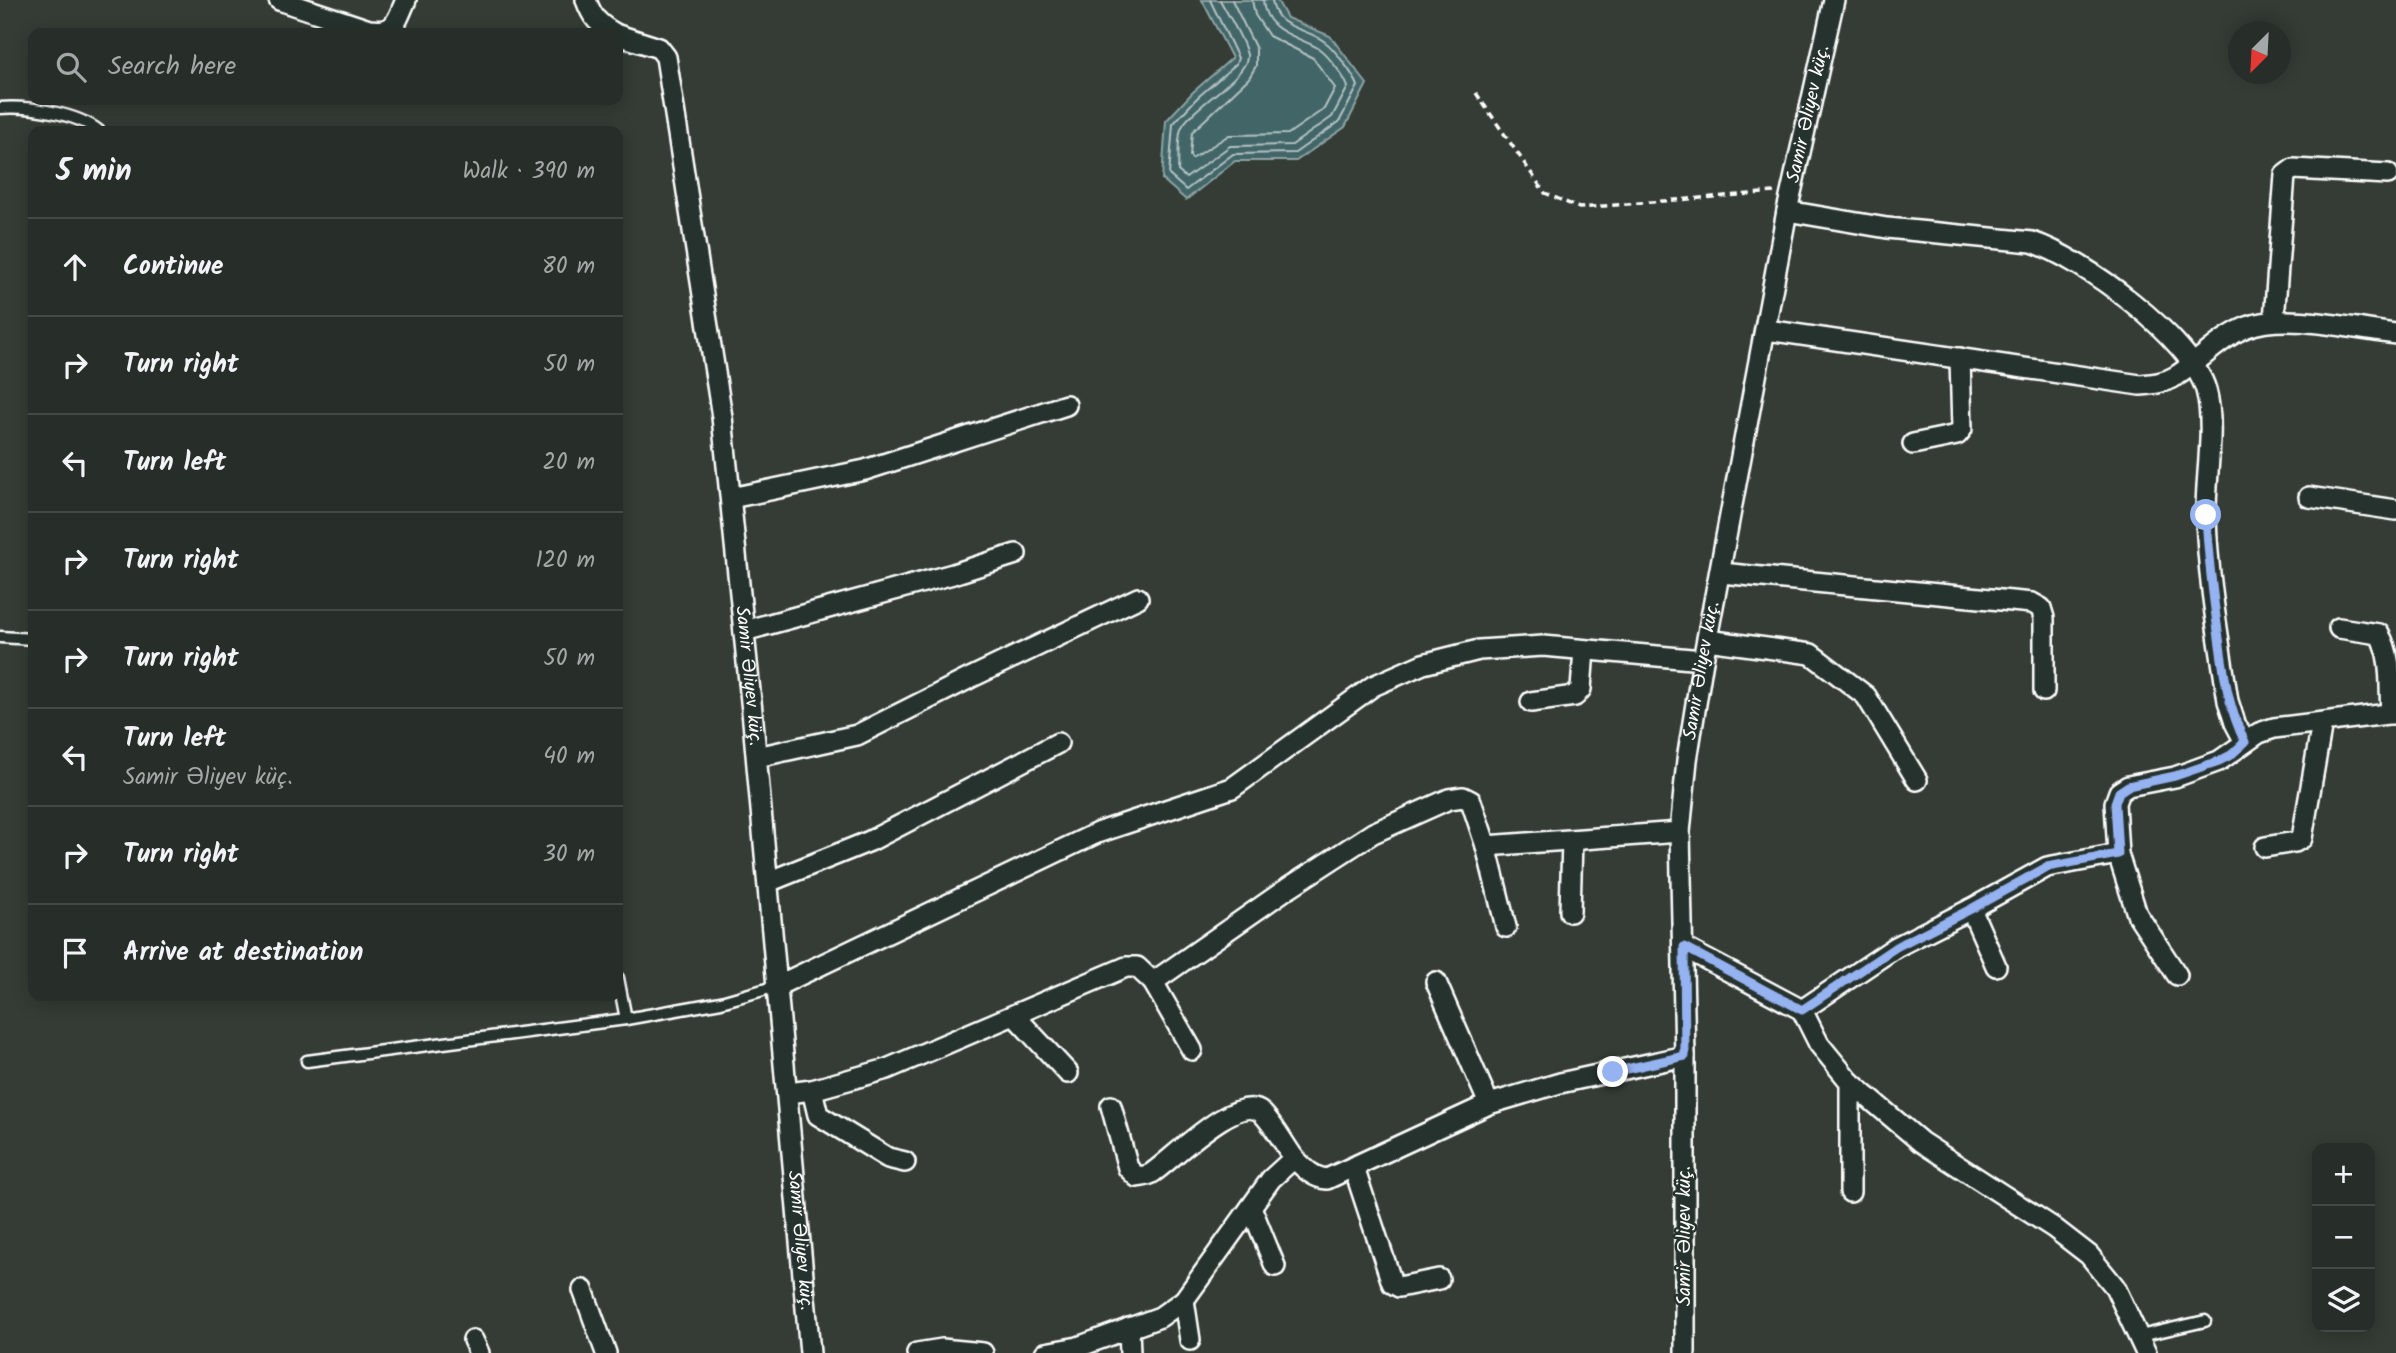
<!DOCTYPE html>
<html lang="en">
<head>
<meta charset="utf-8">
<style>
	body { margin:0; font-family:Kalam,sans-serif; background:#2f3530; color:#f1f3f6 }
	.controls { position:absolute; right:21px; bottom:21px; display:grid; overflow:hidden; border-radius:14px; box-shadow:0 4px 18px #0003 }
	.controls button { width:63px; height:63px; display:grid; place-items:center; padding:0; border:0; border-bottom:2px solid #434945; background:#272d28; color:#f1f3f6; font:35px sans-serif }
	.compass { position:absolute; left:2228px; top:21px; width:63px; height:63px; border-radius:50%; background:#272d28; box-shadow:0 4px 18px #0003; rotate:204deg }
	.stop { position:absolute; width:21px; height:21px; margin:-16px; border:5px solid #95b2f1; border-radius:50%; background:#fff }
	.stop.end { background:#95b2f1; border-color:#fff; box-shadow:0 2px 7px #0008 }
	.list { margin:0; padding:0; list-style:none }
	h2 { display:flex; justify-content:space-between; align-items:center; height:91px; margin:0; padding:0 28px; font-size:30px }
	h2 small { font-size:23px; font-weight:400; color:#a4a8a8 }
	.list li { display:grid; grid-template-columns:46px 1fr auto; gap:21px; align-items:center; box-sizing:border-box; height:98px; padding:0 28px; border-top:2px solid #434945 }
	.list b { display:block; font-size:26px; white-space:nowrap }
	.list p { margin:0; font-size:23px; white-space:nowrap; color:#a4a8a8 }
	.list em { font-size:23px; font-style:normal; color:#a4a8a8 }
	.icon { flex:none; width:38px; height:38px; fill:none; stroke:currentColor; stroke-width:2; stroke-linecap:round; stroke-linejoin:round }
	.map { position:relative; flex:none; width:2396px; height:1353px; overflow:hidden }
	.search { position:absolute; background:#272d28; box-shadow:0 4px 18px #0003; left:28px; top:28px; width:595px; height:77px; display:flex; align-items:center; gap:18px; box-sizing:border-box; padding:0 24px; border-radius:14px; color:#a4a8a8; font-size:26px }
	.panel { position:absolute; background:#272d28; box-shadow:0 4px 18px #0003; left:28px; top:126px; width:595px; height:875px; border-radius:14px }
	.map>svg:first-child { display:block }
	.water { fill:#436668; stroke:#8ea3a4; stroke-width:2 }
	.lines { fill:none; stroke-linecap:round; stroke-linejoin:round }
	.shore { stroke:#b4c2c3; stroke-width:2 }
	.lane-casing { stroke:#fff; stroke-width:15 }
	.street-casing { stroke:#fff; stroke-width:24 }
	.path { stroke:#fff; stroke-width:3.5; stroke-dasharray:7 5; stroke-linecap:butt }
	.lane { stroke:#26332d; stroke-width:10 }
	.street { stroke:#26332d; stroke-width:19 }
	.route { stroke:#95b2f1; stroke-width:9 }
	.labels { text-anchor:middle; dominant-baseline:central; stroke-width:5; stroke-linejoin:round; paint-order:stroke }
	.street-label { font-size:19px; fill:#fff; stroke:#26332d }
</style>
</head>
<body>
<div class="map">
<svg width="2396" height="1353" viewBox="0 0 2396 1353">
	<rect width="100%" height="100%" fill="#343c35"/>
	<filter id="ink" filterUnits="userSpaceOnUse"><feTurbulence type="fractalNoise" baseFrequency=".0143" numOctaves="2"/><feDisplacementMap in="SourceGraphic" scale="14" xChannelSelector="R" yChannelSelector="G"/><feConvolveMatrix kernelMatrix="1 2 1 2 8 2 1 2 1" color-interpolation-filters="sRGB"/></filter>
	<g filter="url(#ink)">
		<path class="water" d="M1202,0H1277L1287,18L1330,36L1367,84L1345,127L1296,161H1235L1186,200L1162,179L1166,121L1193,92L1232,58Z"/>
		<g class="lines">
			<g class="shore">
				<path d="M1210,0L1238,58L1236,64L1198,97L1173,124L1169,175L1186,190L1233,154L1295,153L1339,122L1358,86C1355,77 1334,48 1325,42C1306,27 1275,30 1272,0"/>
				<path d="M1220,0C1228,15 1244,39 1247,55C1250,75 1192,107 1182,127C1177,135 1179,161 1178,171L1186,178L1230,146L1292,145L1332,117L1348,87C1344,76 1328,55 1318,48C1295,35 1265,32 1263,0"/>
				<path d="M1232,0L1256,49V66L1249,78L1192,132L1190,156L1192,159L1229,135L1288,134L1324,109L1335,88L1313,58L1269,36L1255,15L1252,0"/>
			</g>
			<g class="lane-casing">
				<g id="lane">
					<path d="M0,108C28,106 77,113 99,131"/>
					<path d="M0,637L33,639"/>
					<path d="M618,978L626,1019"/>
					<path d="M307,1061L626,1019L721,1002L777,986"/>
					<path d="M2140,1336L2205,1321"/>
				</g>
			</g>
			<g class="street-casing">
				<g id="street">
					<path d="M279,0L369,30C396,33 396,22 406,0"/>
					<path d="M586,0C592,17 598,24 614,33"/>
					<path id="s1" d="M618,35L659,48L666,57L722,417L753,721L810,1353"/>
					<path d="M1787,211L1887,228L2032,242C2082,258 2191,338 2206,390C2216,426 2205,479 2206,517C2208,579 2219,640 2228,701L2235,723L2245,742"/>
					<path d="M2274,320L2285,175L2293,169L2388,174"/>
					<path d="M1767,330L2140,385C2152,384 2165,383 2176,376C2200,361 2220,338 2247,327C2284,312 2355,329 2396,334"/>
					<path d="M1913,444L1957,435L1962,429L1960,358"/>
					<path d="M2309,497L2396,510"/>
					<path d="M731,498L865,470L1066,405"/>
					<path d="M1721,573L2032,603L2041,608L2044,618V691"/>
					<path d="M2339,628L2379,634C2393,656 2389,689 2391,714"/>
					<path d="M744,631L953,574L1016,554"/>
					<path d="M1707,640L1811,654L1866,696L1917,780"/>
					<path d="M1531,702L1575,696L1581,689L1584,650"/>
					<path d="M757,757L857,735L970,678L1138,598"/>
					<path d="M1486,846L1506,927"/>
					<path d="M2265,847L2295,842L2302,838L2322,723"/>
					<path d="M2118,854L2137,914L2177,975"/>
					<path d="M768,882L870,841L1058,743"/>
					<path d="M1971,909L1996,966"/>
					<path d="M1570,912L1572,840"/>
					<path d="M1683,947L1802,1010L1819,1044L1850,1082L1921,1142L2054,1228L2089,1255L2115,1287L2146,1353"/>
					<path d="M1153,982L1192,1050"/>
					<path d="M1436,982L1489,1104"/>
					<path d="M777,986L1097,833L1232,788L1373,686L1423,664L1479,650L1543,646L1703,660"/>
					<path d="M1802,1010L1896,947L1971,909L2047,867L2118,854L2115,803L2119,792L2128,786L2175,777L2219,761L2259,733L2274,728L2396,713"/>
					<path d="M1015,1016L1068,1073"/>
					<path d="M1850,1082V1192"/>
					<path d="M812,1090L818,1115L888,1158L905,1162"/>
					<path d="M788,1093L812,1090L887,1069L1126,967H1137L1153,982L1288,888L1373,833L1449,799L1463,797L1471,801L1486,846L1680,832"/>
					<path d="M1111,1106L1128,1168L1137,1177C1143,1176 1148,1176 1152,1173C1172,1160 1238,1091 1262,1113C1274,1125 1284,1144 1294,1158"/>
					<path d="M1354,1168L1392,1283L1399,1287L1439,1279"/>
					<path d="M1251,1207L1275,1266"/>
					<path d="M583,1290L606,1353"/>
					<path d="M1184,1300L1190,1340"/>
					<path d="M1129,1328L1130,1353"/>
					<path d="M473,1340L479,1353"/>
					<path d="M917,1353L942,1349L983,1353"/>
					<path d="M1045,1353L1078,1347L1160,1317L1184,1300L1271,1179L1294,1158C1304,1168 1313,1178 1327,1179L1489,1104L1560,1083L1685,1056"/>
					<path id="s2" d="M1685,1353V1056L1680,832L1687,760L1703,660L1787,211L1834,0"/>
				</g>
			</g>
			<path class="path" d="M1476,93L1545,193L1579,208L1774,192"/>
			<use href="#lane" class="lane"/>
			<use href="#street" class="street"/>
		</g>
	</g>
	<g class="lines" filter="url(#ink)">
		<path class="route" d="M1613,1072L1685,1056L1684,947L1802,1010L1896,947L1971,909L2047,867L2118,854L2115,803L2119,792L2128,786L2175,776L2219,761L2231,755L2245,742C2228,708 2224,674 2219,638C2213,597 2208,556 2206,515"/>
	</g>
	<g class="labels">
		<g class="street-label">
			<text stroke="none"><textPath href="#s2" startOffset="1251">Samir Əliyev küç.</textPath></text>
			<text stroke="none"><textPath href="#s2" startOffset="684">Samir Əliyev küç.</textPath></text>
			<text stroke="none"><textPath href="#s1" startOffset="679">Samir Əliyev küç.</textPath></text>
			<text transform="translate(1685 1236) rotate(-90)">Samir Əliyev küç.</text>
			<text stroke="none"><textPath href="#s1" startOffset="1246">Samir Əliyev küç.</textPath></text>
		</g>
	</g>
</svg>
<div class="controls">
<button>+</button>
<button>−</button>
<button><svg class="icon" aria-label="layers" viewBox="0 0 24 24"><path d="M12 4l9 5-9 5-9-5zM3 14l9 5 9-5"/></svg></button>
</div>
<svg class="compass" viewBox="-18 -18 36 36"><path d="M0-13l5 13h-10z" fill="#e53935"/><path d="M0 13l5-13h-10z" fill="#a4a8a8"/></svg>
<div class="stop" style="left:2206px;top:515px"></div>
<div class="stop end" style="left:1613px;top:1072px"></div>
<div class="search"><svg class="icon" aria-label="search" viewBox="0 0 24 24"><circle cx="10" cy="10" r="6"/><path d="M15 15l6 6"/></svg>Search here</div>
<section class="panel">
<h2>5 min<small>Walk · 390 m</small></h2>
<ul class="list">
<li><svg class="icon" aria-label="ahead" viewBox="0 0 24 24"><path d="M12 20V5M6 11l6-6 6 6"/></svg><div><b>Continue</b></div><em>80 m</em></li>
<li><svg class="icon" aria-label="right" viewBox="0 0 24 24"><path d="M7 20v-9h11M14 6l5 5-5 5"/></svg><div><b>Turn right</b></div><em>50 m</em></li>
<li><svg class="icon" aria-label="left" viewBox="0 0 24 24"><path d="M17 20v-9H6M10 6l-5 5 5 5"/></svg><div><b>Turn left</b></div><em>20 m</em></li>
<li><svg class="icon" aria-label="right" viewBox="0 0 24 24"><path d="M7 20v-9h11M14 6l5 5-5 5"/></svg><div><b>Turn right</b></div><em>120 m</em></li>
<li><svg class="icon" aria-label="right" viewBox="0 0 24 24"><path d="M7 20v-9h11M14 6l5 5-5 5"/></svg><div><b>Turn right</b></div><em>50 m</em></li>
<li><svg class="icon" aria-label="left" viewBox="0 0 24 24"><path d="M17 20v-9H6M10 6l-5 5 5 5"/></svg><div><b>Turn left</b><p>Samir Əliyev küç.</p></div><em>40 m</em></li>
<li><svg class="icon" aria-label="right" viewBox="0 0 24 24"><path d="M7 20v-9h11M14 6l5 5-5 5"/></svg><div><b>Turn right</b></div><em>30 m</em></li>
<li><svg class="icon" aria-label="arrive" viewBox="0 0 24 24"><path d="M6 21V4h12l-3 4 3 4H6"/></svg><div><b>Arrive at destination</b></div></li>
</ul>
</section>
</div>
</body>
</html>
